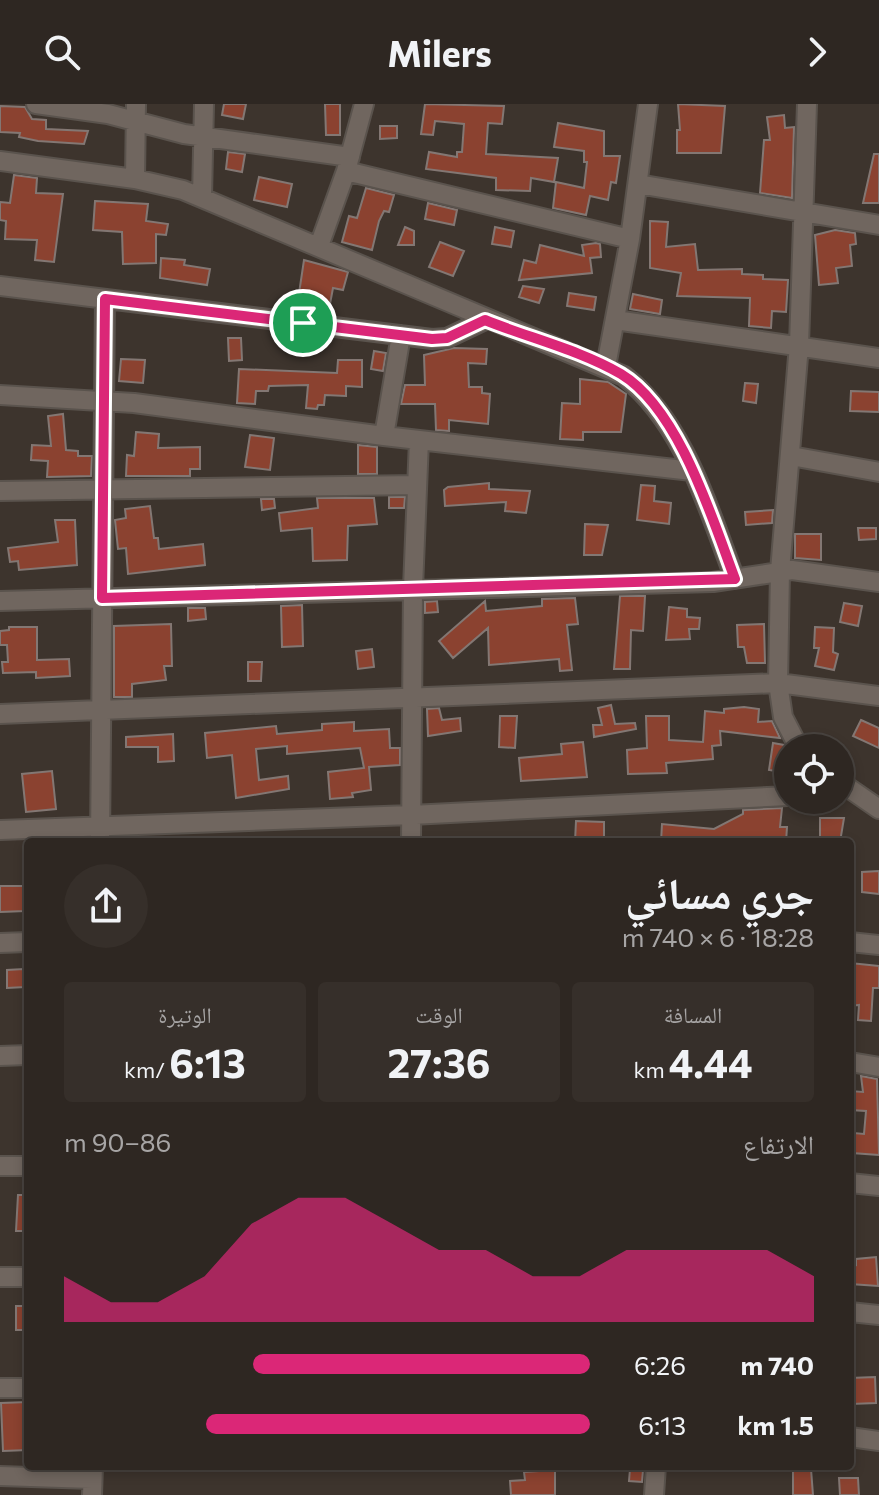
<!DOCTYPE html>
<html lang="ar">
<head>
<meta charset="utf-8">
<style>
	body { margin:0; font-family:Commissioner,"Noto Naskh Arabic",sans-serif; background:#362f2a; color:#f1f3f6; direction:rtl; height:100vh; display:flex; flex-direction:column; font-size:30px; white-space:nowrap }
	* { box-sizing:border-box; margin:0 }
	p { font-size:26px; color:#a7a5a5 }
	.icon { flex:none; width:44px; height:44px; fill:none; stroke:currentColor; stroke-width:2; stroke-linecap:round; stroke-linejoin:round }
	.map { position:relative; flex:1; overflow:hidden; direction:ltr }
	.details { position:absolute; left:24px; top:734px; width:830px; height:632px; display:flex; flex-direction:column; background:#2e2722; border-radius:8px; box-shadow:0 4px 12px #0003,0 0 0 2px #494440; direction:rtl }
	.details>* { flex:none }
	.controls { position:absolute; left:774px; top:630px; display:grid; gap:16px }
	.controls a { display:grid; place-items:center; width:80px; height:80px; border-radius:50%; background:#2e2722; box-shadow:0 4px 12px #0003,0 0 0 2px #494440; font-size:40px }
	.pin { position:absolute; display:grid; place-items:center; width:68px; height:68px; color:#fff; margin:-34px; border:4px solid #fff; border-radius:50%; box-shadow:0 2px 8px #0007 }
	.round { display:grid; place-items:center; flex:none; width:84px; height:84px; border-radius:42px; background:#362f2a }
	.headline { display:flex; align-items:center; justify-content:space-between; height:136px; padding:0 40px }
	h1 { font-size:44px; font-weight:700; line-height:60px }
	.metrics { display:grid; grid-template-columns:repeat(3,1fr); gap:12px; height:136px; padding:8px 40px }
	.metrics div { display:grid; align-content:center; border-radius:8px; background:#362f2a; text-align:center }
	.metrics b { font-size:40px; font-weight:700 }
	.metrics small { font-size:22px; font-weight:400 }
	.metrics p { font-size:22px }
	.chart { height:224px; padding:16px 40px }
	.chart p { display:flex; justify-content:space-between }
	.chart svg { width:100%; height:144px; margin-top:8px; fill:#db2777; opacity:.7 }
	ul { padding:0 40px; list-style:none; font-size:26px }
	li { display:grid; grid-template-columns:128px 96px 1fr; align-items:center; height:60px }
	li i { height:20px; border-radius:10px; background:#db2777 }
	header { display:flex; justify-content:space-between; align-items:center; height:104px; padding:0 40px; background:#2e2722; font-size:36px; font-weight:700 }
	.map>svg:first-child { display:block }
	.building { fill:#8b4230; stroke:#837773; stroke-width:2 }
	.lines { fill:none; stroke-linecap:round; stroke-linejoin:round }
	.minor-casing { stroke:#5a534d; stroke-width:22 }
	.minor { stroke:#70665f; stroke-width:18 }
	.route-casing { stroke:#fff; stroke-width:16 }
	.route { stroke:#db2777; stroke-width:10 }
</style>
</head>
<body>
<header><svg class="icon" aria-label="forward" viewBox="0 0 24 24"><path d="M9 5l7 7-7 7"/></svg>Milers<svg class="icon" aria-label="search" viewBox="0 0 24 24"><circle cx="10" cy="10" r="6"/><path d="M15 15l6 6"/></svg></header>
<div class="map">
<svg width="879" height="1391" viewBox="0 0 879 1391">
	<rect width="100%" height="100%" fill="#3d342d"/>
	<path class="building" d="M224 0H246L243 15 222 11Z
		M325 0H340V31H326Z
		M425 0 504 2 502 20 488 19 486 50 558 54 554 78 531 74 530 87 496 86V74L426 65 429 48 457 53V48H462L464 20 435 17 433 31 421 30Z
		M678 0 725 2 721 49H677V26H680Z
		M0 2 25 3 32 15 46 16V25L88 27 84 40 38 37 19 33 20 29 0 28Z
		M784 11 785 24 794 23 792 94 760 89 764 36H770L767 13Z
		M558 19 604 27V52H620L616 79 611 78 608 96 590 92 586 111 553 104 556 78 584 84 587 58H584V47L554 43Z
		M380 22H397V34L380 35Z
		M228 48 245 50 242 68 226 65Z
		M874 50H879V99H863Z
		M14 71 37 74 36 89 63 90 54 158 35 156 37 136 5 135 6 117 0 116V98L10 99Z
		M259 73 292 80 287 103 254 96Z
		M366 84 394 91 389 108 384 107 379 117 372 146 342 138 349 112 357 114Z
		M95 97 148 100 146 117 168 120 166 131 156 130V159L123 160 122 128 93 126Z
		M428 99 457 106 454 121 425 115Z
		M650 117 668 118 666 143 695 140 698 166 742 165V170L763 171V175L788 176 786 208 772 207 771 224 749 222 750 194 677 192 681 169 650 164Z
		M405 123 414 127V141H398Z
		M495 123 514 127 511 143 492 140Z
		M835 126 855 129 856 140 850 141 852 162 836 164 838 179 819 181 815 131Z
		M440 138 464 147 453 172 429 163Z
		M596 139 600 140 601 153 590 154 592 169 519 176 524 156 536 159 540 141 584 152 582 141Z
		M161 154 185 156 184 161 210 165 207 181 160 174Z
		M304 156 348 168 343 186 333 184 330 200 298 196Z
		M523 182 544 185 539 199 519 193Z
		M569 189 596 193 594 206 567 202Z
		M633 190 662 196 660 210 630 205Z
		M228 234H241L242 256 229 257Z
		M454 244 487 245 486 260 468 259 469 283H482V289L490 290 488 320 449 316V327L436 326 435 300H401L405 281H425L424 251Z
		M374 247 386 249 383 267 371 265Z
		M121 255 145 256 143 279 119 277Z
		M338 256H362V283L346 282V292L325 291 324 301H318L317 305 306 304 308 281 269 282 268 287H256L255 300 237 299 239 265 337 269Z
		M580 275 608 278 626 290 621 328H583V336L560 335 562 299 580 300Z
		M745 279 758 280 756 299 743 297Z
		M851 287 879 288V308L850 307Z
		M63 310 66 346 78 347V352H92L91 372 47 373 48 357 31 356 32 341 51 342 48 312Z
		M136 328 159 330 158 344 200 343V365H190V372H126L127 351 134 352Z
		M250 331 274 334 270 366 245 363Z
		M358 341 377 343V370H358Z
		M489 379V385L530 387 526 409 505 407 506 398 445 402 444 386 448 383Z
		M641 381 655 382 654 397 671 399 669 420 637 416Z
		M389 393H405L404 404H389Z
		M317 394H374L377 420 348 422 347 456 313 457 312 424 281 427 279 409 318 404Z
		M261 395H274L275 404 262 406Z
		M150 402 154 434H158L159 445 203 440 205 461 128 470 126 444 118 445 115 416 126 414 125 405Z
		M773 406 772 419 746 421 745 408Z
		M55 416H75L77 461 19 466 18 457 10 458 8 444 58 438Z
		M585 420 608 421 602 451H584Z
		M858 424H876V435L859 436Z
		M795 430H821V456L795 454Z
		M620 492H645L643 527 631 526 630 565H614Z
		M575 494 578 520 567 521 572 566 560 567 559 555 489 561 488 524 453 554 439 537 485 497 486 507 542 502V495Z
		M437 497 438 508 425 509V498Z
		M844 499 862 502 858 522 840 518Z
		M302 501 303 542 282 543 281 502Z
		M669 503 687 505V513L700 514 699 525H689L690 535 666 536Z
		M188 504H205L206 515 188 517Z
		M171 520 172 562H164L166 576 132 580V593H114V522Z
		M764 520 765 559H747L744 543H738L737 521Z
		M9 523H37V556L69 555 70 572 36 574V568L3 569 2 558H8L7 541H0V527L9 526Z
		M815 523 834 524 833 548 838 550 834 566 815 562 819 544H814Z
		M372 545 374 563 358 565 356 547Z
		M248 558H262L261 577H248Z
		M611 601 615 620 635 619 636 625 594 633 593 621H602L598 604Z
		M744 603 759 605 758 618 772 617 780 634 720 627 721 641 712 642 713 655 666 659 667 669 628 670 627 646 647 644 646 612H669V636L703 638 705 607 724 609V605Z
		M439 604 442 616 460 614 461 627 428 632 427 605Z
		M500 612H517L515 644 499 643Z
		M861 616 879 624V644L853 632Z
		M354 618V627L389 625 390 644H400V661L369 663 371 686 352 689 353 693 330 695 328 668 364 664 360 644 287 650V642L256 645 259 676 288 672 289 685 236 694 232 651 207 654 205 629 276 622 277 630 322 626V620Z
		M173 630 174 657 158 658V643H126V633Z
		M583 638 587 673 521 677 519 654 562 650 561 640Z
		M773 639 784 641 788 649V669L769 666Z
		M52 667 56 705 26 708 22 670Z
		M782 704 780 723H787L786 738H661L662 720 714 725 743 710V706Z
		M820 714H844L840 738H820Z
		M576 717 604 718V738H575Z
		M879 767V790L862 788V768Z
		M0 782H25V807L0 808Z
		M850 859 879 862V884H873L871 917 858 916 859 901 850 902Z
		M24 865 25 883 7 884V866Z
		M861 972 877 975 879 1051 852 1049 854 1029 864 1030 866 1007 850 1006V987L863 988Z
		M18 1091H28V1127H16Z
		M876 1153 878 1182 850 1180V1160L856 1161V1155Z
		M16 1202H28V1226H16Z
		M875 1273 876 1299 851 1300 850 1274Z
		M28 1298V1346L3 1347 1 1299Z
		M630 1365 643 1366 642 1378 629 1377Z
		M811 1365 813 1391H793V1366Z
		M555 1366V1391H511L510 1377 525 1376 524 1368Z
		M839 1374H858L859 1391H840Z"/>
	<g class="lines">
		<g class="minor-casing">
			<path id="minor" d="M36 0 108 10 184 30 350 53
				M0 57 135 75 183 86 624 272C685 320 708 405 735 475
				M346 67 630 135
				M135 75 136 0
				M638 80 879 121
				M202 94 204 0
				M319 142 346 67 364 0
				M0 182 432 235 447 234 485 216
				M615 216 879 254
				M606 262 630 135 648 0
				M0 291 134 299 384 332 692 367
				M384 332 401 231
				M791 352 879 368
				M0 387 417 381
				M0 497 713 478 792 466 879 478
				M0 610 778 579 879 592
				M799 644 783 613 778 579 780 467 799 241 807 0
				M840 678 879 705
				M0 726 411 711 788 692
				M100 738 105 195
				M411 738 413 484 419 336
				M850 838 879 841
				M0 839 28 838
				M0 952 28 951
				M850 958 879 963
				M0 1062H28
				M850 1079 879 1082
				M0 1173H28
				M850 1208 879 1211
				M0 1284H28
				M850 1333 879 1337
				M0 1372 92 1375
				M92 1391 93 1362
				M654 1391 656 1362"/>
		</g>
		<use href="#minor" class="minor"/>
	</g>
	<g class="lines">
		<g class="route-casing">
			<path id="route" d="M105 195 432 235 447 234 485 216C529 234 580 246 621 270 679 305 712 414 735 475L102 494Z"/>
		</g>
		<use href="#route" class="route"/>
	</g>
</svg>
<div class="controls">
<a><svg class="icon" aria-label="locate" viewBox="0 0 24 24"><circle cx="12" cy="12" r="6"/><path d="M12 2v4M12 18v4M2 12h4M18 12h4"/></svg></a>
</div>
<div class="pin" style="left:303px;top:219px;background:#1e9e55"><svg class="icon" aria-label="arrive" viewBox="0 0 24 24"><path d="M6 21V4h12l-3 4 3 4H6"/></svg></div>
<section class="details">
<div class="headline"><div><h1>جري مسائي</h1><p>18:28 · 6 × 740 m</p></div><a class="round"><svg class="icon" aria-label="share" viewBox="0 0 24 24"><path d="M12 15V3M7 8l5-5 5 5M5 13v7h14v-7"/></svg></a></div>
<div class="metrics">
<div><p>المسافة</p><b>4.44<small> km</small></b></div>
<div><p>الوقت</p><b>27:36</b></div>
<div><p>الوتيرة</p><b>6:13<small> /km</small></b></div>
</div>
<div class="chart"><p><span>الارتفاع</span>86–90 m</p>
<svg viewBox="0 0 160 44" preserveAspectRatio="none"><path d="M0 44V30L10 38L20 38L30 30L40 14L50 6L60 6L70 14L80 22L90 22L100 30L110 30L120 22L130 22L140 22L150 22L160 30V44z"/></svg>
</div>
<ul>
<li><b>740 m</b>6:26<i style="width:64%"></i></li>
<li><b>1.5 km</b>6:13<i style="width:73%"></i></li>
</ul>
</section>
</div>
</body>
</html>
